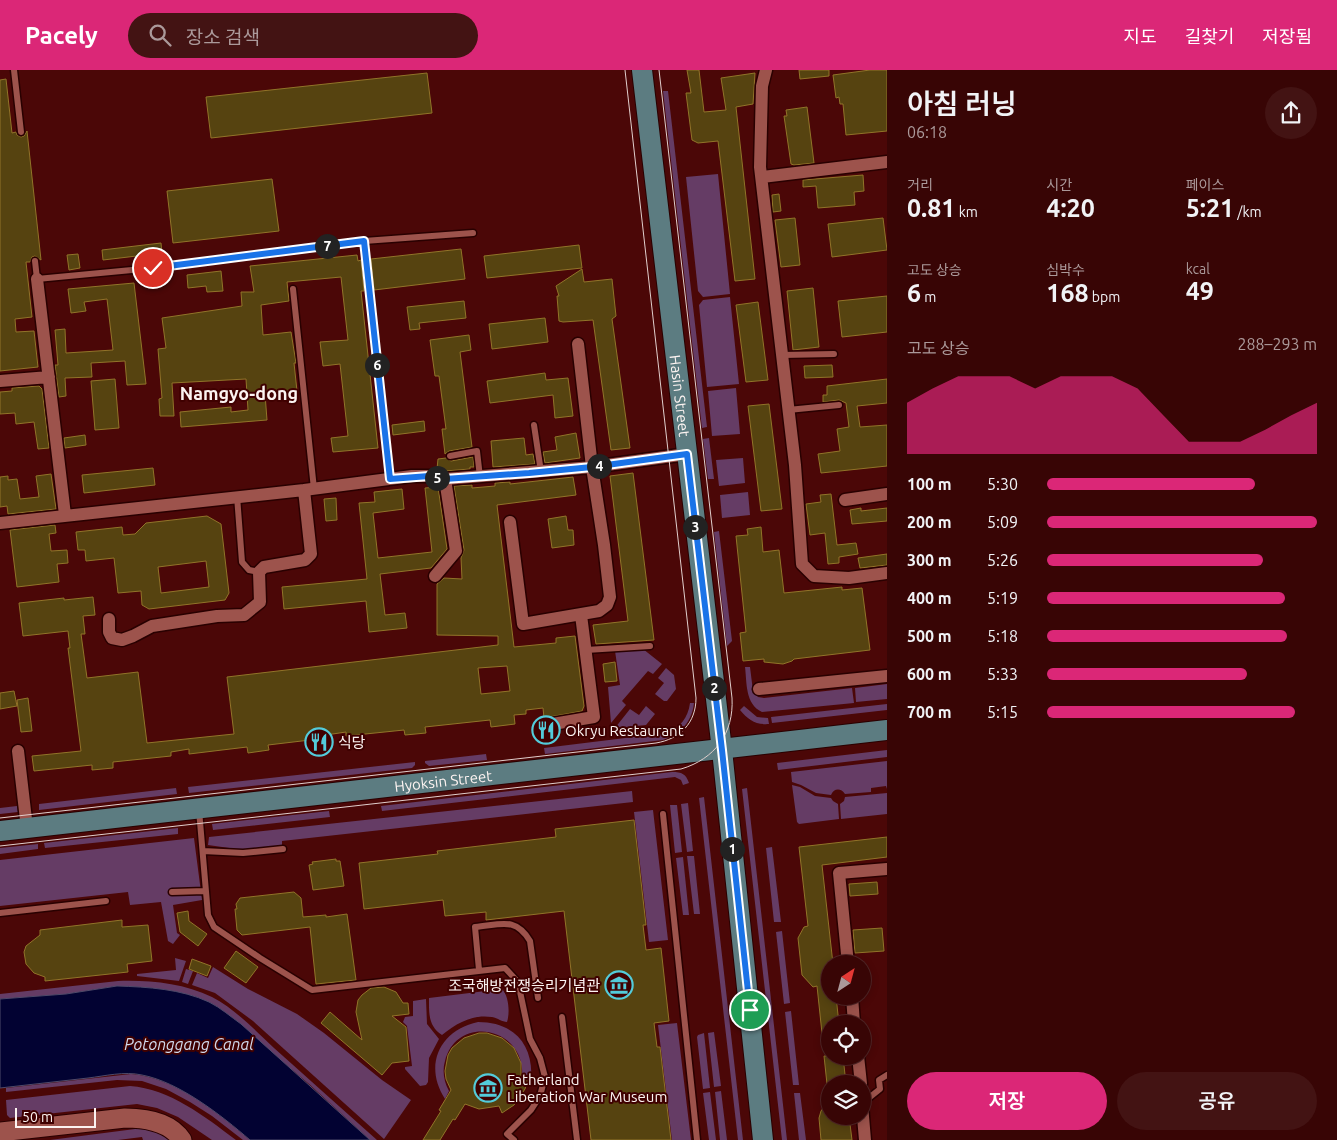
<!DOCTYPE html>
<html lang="ko">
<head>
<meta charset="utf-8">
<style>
	body { margin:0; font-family:Ubuntu,"Noto Sans KR",sans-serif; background:#431313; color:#f1f3f6; height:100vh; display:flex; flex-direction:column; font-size:19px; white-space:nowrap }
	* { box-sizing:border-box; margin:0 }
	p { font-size:16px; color:#ab999a }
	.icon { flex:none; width:28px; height:28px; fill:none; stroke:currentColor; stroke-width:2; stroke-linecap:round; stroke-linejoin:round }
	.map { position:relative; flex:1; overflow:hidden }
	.side { display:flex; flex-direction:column; background:#380505; width:450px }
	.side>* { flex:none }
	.needle { width:32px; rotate:36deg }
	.fabs { position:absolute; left:821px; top:885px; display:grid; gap:10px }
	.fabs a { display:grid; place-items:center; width:50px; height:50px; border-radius:50%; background:#380505; box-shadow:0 2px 8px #0003,0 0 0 1px #522627; font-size:25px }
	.scale { position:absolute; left:15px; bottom:12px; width:81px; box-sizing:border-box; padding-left:5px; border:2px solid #fcf3f1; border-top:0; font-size:14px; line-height:18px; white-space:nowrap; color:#fcf3f1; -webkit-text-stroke:4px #3f0000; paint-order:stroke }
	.pin { position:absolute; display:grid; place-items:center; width:42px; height:42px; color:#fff; margin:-21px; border:2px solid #fff; border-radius:50%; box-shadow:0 1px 5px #0007 }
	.km { position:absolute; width:25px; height:25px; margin:-12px; border-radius:50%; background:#222; color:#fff; font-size:14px; line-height:25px; text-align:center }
	.round { display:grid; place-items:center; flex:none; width:52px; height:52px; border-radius:26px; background:#431313 }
	.head { display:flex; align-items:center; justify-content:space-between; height:85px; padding:0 20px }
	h1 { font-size:28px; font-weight:600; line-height:38px }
	.metrics { display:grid; grid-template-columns:repeat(3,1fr); gap:8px; height:85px; padding:5px 20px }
	.metrics div { display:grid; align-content:center }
	.metrics b { font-size:25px; font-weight:600 }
	.metrics small { font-size:14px; font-weight:400 }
	.metrics p { font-size:14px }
	.chart { height:140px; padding:10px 20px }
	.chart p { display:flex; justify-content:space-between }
	.chart svg { width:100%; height:90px; margin-top:5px; fill:#db2777; opacity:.7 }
	.primary-button { display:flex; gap:10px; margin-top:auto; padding:10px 20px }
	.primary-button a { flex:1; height:58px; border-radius:30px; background:#db2777; color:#fff; font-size:20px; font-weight:600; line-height:58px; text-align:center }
	.primary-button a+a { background:#431313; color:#f1f3f6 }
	ul { padding:0 20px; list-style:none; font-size:16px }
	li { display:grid; grid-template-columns:80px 60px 1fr; align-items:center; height:38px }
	li i { height:12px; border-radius:6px; background:#db2777 }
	header { display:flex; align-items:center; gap:30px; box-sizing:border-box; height:70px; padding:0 25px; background:#db2777; color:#fff }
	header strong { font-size:24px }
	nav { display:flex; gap:28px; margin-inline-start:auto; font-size:18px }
	.search { width:350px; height:45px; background:#431313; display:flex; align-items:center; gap:12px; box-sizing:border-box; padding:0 18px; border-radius:28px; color:#ab999a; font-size:19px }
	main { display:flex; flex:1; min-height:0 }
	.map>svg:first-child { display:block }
	.green { fill:#653c65 }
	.water { fill:#020232; stroke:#4d4a6b }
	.building { fill:#564310; stroke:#917429; fill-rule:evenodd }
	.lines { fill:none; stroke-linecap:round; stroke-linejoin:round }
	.lane-casing { stroke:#290000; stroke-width:9 }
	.street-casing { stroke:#290000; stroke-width:15 }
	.secondary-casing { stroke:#290000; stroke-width:21 }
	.primary-casing { stroke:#290000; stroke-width:22 }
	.lane { stroke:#9d534c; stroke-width:6 }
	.street { stroke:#9d534c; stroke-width:12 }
	.secondary { stroke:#9d534c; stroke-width:19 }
	.primary { stroke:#5c7c81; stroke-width:20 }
	.tram { stroke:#e1cfcd; stroke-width:1 }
	.route-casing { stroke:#fff; stroke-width:10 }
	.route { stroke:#1a73e8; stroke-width:6 }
	.labels { text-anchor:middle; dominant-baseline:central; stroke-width:4; stroke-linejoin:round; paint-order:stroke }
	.street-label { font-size:15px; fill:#fcf3f1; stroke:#3f0000 }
	.poi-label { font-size:15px; fill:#fcf3f1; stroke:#3f0000; text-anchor:start }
	.water-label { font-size:16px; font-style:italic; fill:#d1daee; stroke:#3f0000 }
	.quarter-label { font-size:18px; font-weight:bold; fill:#fcf3f1; stroke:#3f0000 }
</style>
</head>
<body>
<header>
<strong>Pacely</strong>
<div class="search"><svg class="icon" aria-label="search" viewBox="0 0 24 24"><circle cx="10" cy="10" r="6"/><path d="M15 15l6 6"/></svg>장소 검색</div>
<nav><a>지도</a><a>길찾기</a><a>저장됨</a></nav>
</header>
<main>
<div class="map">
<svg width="887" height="1070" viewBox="0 0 887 1070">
	<rect width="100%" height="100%" fill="#4b0707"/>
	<path class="green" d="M663 21H668L707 357 702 358Z
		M718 104 730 224 703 227 698 221 686 107Z
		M730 227 739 314 707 317 699 235 703 230Z
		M736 318 740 364 712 366 708 321Z
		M709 368 714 409H708L703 369Z
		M743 388 745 413 719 416 716 390Z
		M748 422 750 445 722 448 720 425Z
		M719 461 732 571 727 576 714 462Z
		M643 579 662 594 653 604 648 601 622 631 626 635 611 653 608 617 620 615 615 581Z
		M745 597H750L753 621 758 627 764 628 852 618 854 633 762 642C745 634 747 613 745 597Z
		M666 598 674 605 676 619 667 631H664L655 624 664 613 658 608Z
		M887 614V629L856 632 855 618Z
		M690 633H694C692 652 681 663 663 670L545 684 544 678 666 663C680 658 688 648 690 633Z
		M887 634V640L772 653 771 647Z
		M646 636 655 644 646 655 615 658 630 639 639 645Z
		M744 636 757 647 768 648 769 654C756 655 748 650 740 640Z
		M887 680V687L778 700 777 693Z
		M486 684 487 690 429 696 425 693V691Z
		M887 691V719L886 716 871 718V722L845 724C841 718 834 718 831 725L816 723 801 715 792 712 791 702Z
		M415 692V695L412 698 189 723 188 717Z
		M672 702C682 702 686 704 689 713L683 715 681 710 675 707 382 741 381 736Z
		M792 715 800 717 815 726 831 728 833 731 838 734 839 749 799 754 797 752Z
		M176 718 177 724 39 740V734Z
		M747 718 787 1070H782L742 719Z
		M632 721 633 732 282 771V776L243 780 208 775 209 767Z
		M887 723V744L841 749 840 734 844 731 845 727Z
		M704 727 743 1070H738L699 728Z
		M688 733 693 781 687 782 681 734Z
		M670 735H677L682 782 675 783Z
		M17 736 18 742 0 744V738Z
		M653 740 668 870 649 872 634 742Z
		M329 741 330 747 213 760 212 754Z
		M178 758V764L45 778 44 773Z
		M194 768 202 830 173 835 177 863 180 865 173 874 168 871 161 832 130 835 128 822 0 836V790Z
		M38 774V779L0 784V778Z
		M772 777 781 852H774L766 778Z
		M687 786H694L700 844H694Z
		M683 787 689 845H683L676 788Z
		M782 861 790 933 784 934 776 862Z
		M175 888 186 891 179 911 137 906V904L176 900Z
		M213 897 248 919 297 944 324 963 382 1010 411 1030 384 1069 253 951 215 923 192 915 197 903 208 908Z
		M186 899 193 901 188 914 182 912Z
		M118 911C149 910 183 913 212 927 234 938 256 961 274 978 308 1008 342 1039 377 1070H370L309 1014 219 938 196 927 168 920 117 916 66 924 0 929V924Z
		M502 919C509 926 510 943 507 952 502 952 498 948 492 947 472 944 457 953 442 965 428 956 429 943 429 928Z
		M426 929 427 954 439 969 429 988 428 1012 426 1015 420 1016 405 999V997L412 996 407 956 403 952 405 947 413 946V931Z
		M791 941 799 1015H793L785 942Z
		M478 952C514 952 534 975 531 1010L522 1008C527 957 457 943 445 991 442 1001 444 1012 449 1021L445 1029C423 995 440 960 478 952Z
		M677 953 691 1070H672L658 955Z
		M714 962 721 1016 714 1017 708 963Z
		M704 963 710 1018 703 1019 697 967 698 965Z
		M131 1004C176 1008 216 1041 250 1070H243L212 1046 190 1032 166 1019 142 1011 117 1010 6 1022V1018Z
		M130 1016C170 1019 204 1046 236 1070H212L178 1047 157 1038 137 1034 10 1048 7 1045 6 1030Z
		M721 1021 727 1070H720L715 1022Z
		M710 1022 716 1070H709L703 1023Z
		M794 1023H800L806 1070H799Z
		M135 1055 154 1059 170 1070H143L142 1067 118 1070H50L135 1059Z"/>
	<path class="water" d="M117 916C148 917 181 919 209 932 221 938 231 947 241 954L370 1070H250C221 1045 179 1012 142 1005 124 1001 105 1006 88 1008 59 1011 29 1015 0 1018V929L66 924Z"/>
	<path class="building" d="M687 0H699L704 42 726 40 721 8 755 3 753 34 736 37 755 209 735 211 718 71 698 73 692 70 686 23H691Z
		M799 0H829V6L800 9Z
		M870 0H887V61L846 65 843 34H840L839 27 836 28 833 5Z
		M427 3 432 43 211 68 206 27Z
		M6 9 12 63 16 62 17 65 21 67 24 66 27 61 41 190 35 186 32 187 30 192H26L32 247 15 249 16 262 34 261 38 297 0 301V10Z
		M807 37 814 93 794 95 791 94 784 46H787L786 40Z
		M863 105 864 121 854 122 855 135 818 138 816 116 803 117V110Z
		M272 109 279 161 173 173 167 121Z
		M779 124 781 141 773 142 772 125Z
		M795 148 800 195 781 197 775 150Z
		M883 148 887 180 832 187 828 154Z
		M161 173 162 183 103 190 102 180Z
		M579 175 582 198 487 208 484 186Z
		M461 179 465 209 374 220 371 189Z
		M78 184 80 198 69 200 67 185Z
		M357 185 358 191 361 190 364 221H361L378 378 333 382 331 368 348 366 340 294 323 296 320 272 348 270 341 207 287 212 289 231 261 235 263 265 291 262 296 293H294L297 321 265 324 267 350 181 357 180 342 231 337V342L248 340 246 309 172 313 174 346H160L159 329 162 328 158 279 166 278 162 248 242 236 241 222H254L250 196Z
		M582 199 584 212 612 209 616 246 612 249 630 378 611 380 593 250 563 252 559 251 557 226H559L556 216Z
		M221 201 223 221 207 222 206 216 188 218 187 205Z
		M134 213 146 314 127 315 125 291 91 293 92 307 65 308 66 326 59 327 55 295H58L55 260 65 259 66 283 113 280 107 229 84 232 86 241 71 243 68 219Z
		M813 218 819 277 793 280 787 221Z
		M887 226V262L842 267 838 231Z
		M464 231 466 248 419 253 420 259 410 260 407 237Z
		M758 232 768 310 746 312 736 235Z
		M545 248 548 272 492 279 489 254Z
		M469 265 471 280 460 282 472 377 449 381 445 384 442 359H446L439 306H435L430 270Z
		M832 295 833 307 805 308 804 296Z
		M545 303 546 310 568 308 573 346 555 348 553 325 490 333 487 311Z
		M115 309 119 358 95 360 91 311Z
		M887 309V333L857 336 860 357 887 355V396L821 403 818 384 840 381 837 359 849 357 846 333 839 330 823 332V325H827V316Z
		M39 316 42 319 49 378 38 379 34 352 16 354 15 343 0 344V322L12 321V318Z
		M769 334 782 439 761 441 748 336Z
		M424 351 425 361 393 365 392 355Z
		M576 363 580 388 545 393 543 382 557 380 555 367Z
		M85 365 86 375 65 378 64 368Z
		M524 368 526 385 533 384 535 394 493 397 491 371Z
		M473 387 474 397H470V399L445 401 437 399 438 389 446 388 451 391Z
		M153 398 155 415 84 423 82 405Z
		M633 403 654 570 596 574 593 555 628 551 610 406Z
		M51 404 56 439 8 444 7 436 0 437V407L8 406V410L17 409 20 429 39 427 36 406Z
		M573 407 576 425 497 435 514 577 556 573V568L575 566 584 636 582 641 544 648 543 638 526 640V644L514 645 515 654 491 657 490 650 425 657 426 663 405 665 404 660 346 666V662L326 665 327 668 268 675 269 680 248 683 247 677 189 684V679L171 682V686L113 692V698L92 700V695L34 701 32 686 81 681 68 578H70L68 561 23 566 19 533 64 528V530L93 527 95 545 83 546 85 564H81L87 608 138 602 147 673 234 664 227 607 498 575V566L437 565V514L444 508 462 509 461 488 464 480 454 416 472 415V418L495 416V413L510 412V414ZM507 596 510 621 481 624 478 598Z
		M438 417 447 479 431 498 380 504 385 545 405 543 407 558 369 562 366 531 284 539 282 517 367 509 359 433 375 432 374 422 402 419 404 439 373 443 378 488 432 482 425 418Z
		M831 424 837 475 856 473 858 484 839 487V493L828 494 825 463 810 465 806 434 821 432 820 425Z
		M336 428 337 450 326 451 324 429Z
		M861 438V441L887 438V451L852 454 850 440Z
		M207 446 221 454 229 523 225 530 149 539 142 535 141 521 118 523 114 488 86 491 85 480H78L76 462 122 457 123 465 135 464 146 453ZM206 491 209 517 161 523 158 497Z
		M566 446 568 460H573L574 475 552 478 548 449Z
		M55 455 56 463 49 464 51 481 67 480 68 493 57 494 59 512 17 517 10 460Z
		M761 457 763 482 779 480 784 523 842 517V520L862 518 870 580 794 589 792 591 783 594 764 592V589L743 591 740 563 746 562 736 466 748 465 747 459Z
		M887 484V495L860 498 858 488Z
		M615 592 617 611 605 612 603 594Z
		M14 621 17 636 0 639V623Z
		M28 628 32 661 21 662 17 630Z
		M634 750 646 855H643L646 880 661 878 669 951 654 953 657 977H660L671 1070H591L564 841 486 850V842L445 846 443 830 364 839 359 793 438 784 437 781 556 767 555 759Z
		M887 767V787L822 795 833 894H830V926H836L839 954H830V981L824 982 817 916 813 917 802 905 798 868 804 857 808 856 799 777Z
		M336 789V791H340L344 816 313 820 309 795 313 794 312 792Z
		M877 812 878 824 850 826 849 814Z
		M294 822 301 828 303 847 326 845V847L347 844 356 910 316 914 310 857 242 865 237 860 235 839H237L236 834 240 828Z
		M188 841 189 851 207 864 198 876 180 862 177 843Z
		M122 850V857L148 855 152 891 127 894 128 902 45 911V907L34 903 26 894 24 882 26 876 40 865V860Z
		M882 858 884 881 855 883 853 860Z
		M236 881 258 897 246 913 224 898Z
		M192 889 211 896 207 906 189 899Z
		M384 917 396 922 403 933H408L409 944 392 946 406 957 409 991 392 993 382 1005 321 953 330 942 362 970 356 942 358 930 362 925 371 918Z
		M479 963H487L502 968 514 978 521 993V1009L528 1010 525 1019 514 1035 502 1043 499 1036 479 1039 465 1034 455 1050 453 1049 440 1070H423L441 1041 439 1040 451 1020 446 1009 445 1001 448 985 452 978 464 968Z
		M824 986H843L846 1014H827Z
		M830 1029V1046H849L852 1070H821L819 1048 821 1041Z"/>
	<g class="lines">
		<g class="lane-casing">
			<path id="lane" d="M14 0 21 62
				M364 171 390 409
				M35 191 37 209 153 198 364 171 473 163
				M293 219 314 419
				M782 285 834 284
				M788 340 839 335
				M534 355 541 402
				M450 386 477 381 480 407
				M237 426 242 492 249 500 259 502
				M586 580 650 576
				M199 740 208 845 214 857 260 888 312 920 505 898 518 912 530 969 540 988 545 1007 540 1026 531 1040 507 1064 514 1070
				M663 744 697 1070
				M203 781 243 783 283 779
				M172 822 205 821
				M0 843 106 831
				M479 900 475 857C500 855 515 846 530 871L538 928
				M562 947 577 1070
				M862 1028 870 1027 880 1019 879 1010 887 1005"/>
		</g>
		<g class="street-casing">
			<path id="street" d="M766 0 762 16 760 97 795 395 802 494 814 506 849 508 887 503
				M762 107 887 92
				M37 209 65 445
				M0 311 49 307
				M445 409 592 397 687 384
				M845 430 887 424
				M510 452 523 554 599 541 607 535 610 527 604 475 592 397 578 274
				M0 453 304 420 412 406H429L445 409 456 481 435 506
				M109 549V562L112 568 122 570 133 566 152 556 217 546 244 545 260 532 259 502 264 497 305 490 311 484 304 420
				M759 619 887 606
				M547 655 594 647 581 545
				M18 681 27 758
				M848 894 839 803 887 799
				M852 926 854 954
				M858 986 861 1014
				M862 1035 865 1070"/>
		</g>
		<g class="secondary-casing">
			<path id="secondary" d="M0 1062 125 1048C145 1048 170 1052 182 1070"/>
		</g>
		<g class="primary-casing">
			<g id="primary">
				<path id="s1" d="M642 0 722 680 763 1070"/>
				<path id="s2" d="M0 761 887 660"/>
			</g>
		</g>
		<use href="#lane" class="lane"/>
		<use href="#street" class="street"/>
		<use href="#secondary" class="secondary"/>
		<use href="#primary" class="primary"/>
		<path class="tram" d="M0 748 656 673C680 669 696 653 696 628L625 0
			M0 776 681 699C715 689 734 663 732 628L659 0"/>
	</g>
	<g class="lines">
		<g class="route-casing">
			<path id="route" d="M153 198 364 171 390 409 429 406 445 409 529 403 592 397 687 384 722 680 750 940"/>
		</g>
		<use href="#route" class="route"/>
	</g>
	<defs>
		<g id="restaurant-ring" transform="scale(1.4375)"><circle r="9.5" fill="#3f0000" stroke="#53cbda" stroke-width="1.5"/><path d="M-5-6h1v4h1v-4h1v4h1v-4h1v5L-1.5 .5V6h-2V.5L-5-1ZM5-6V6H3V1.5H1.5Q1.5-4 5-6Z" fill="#53cbda"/></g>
		<g id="museum-ring" transform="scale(1.4375)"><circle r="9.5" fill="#3f0000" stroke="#53cbda" stroke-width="1.5"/><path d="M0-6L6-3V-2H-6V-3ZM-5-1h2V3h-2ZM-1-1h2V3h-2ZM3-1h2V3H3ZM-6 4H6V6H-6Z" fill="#53cbda"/></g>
	</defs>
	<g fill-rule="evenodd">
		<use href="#restaurant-ring" x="546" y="660"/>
		<use href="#restaurant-ring" x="319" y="672"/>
		<use href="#museum-ring" x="619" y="915"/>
		<use href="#museum-ring" x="488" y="1018"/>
	</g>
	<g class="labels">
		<g class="street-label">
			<text stroke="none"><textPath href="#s1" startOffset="328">Hasin Street</textPath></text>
			<text stroke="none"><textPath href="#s2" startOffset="446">Hyoksin Street</textPath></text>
		</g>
		<g class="poi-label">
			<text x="565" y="660">Okryu Restaurant</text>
			<text x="338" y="672">식당</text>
			<text x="600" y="915" text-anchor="end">조국해방전쟁승리기념관</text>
			<text x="507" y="1009">Fatherland<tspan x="507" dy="17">Liberation War Museum</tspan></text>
		</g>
		<g class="water-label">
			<text x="189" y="974">Potonggang Canal</text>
		</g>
		<g class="quarter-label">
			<text x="239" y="323">Namgyo-dong</text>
		</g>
	</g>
</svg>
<div class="fabs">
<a><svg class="needle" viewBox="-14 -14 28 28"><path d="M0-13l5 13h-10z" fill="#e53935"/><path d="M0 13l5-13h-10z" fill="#ab999a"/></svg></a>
<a><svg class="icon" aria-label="locate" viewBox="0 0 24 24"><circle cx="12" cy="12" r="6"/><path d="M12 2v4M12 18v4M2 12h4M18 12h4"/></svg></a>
<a><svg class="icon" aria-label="layers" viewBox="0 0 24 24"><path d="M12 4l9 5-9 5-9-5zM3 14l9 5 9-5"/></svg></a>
</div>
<div class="scale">50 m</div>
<div class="pin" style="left:750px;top:940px;background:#1e9e55"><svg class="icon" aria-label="arrive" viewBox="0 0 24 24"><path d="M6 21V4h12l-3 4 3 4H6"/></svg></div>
<div class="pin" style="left:153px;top:198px;background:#d93025"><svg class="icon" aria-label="check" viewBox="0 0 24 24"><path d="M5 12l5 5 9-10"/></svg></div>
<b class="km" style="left:732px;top:779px">1</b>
<b class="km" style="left:714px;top:618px">2</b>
<b class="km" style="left:695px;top:457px">3</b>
<b class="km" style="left:599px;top:396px">4</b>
<b class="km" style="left:437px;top:408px">5</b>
<b class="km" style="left:377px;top:295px">6</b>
<b class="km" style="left:327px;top:176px">7</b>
</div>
<section class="side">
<div class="head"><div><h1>아침 러닝</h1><p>06:18</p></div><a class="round"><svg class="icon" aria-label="share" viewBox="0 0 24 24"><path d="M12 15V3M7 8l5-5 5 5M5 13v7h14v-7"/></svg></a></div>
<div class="metrics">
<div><p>거리</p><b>0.81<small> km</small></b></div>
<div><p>시간</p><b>4:20</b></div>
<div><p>페이스</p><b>5:21<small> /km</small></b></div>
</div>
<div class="metrics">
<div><p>고도 상승</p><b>6<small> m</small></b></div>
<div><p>심박수</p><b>168<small> bpm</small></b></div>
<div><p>kcal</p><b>49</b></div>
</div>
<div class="chart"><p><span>고도 상승</span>288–293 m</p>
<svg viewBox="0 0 160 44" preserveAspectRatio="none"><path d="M0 44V19L10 12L20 6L30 6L40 6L50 12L60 6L70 6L80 6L90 12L100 25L110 38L120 38L130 38L140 32L150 25L160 19V44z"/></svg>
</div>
<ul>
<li><b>100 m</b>5:30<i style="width:77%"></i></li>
<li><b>200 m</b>5:09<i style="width:100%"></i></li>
<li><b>300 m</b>5:26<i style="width:80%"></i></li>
<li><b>400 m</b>5:19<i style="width:88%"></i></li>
<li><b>500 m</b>5:18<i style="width:89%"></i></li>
<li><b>600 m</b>5:33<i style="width:74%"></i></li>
<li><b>700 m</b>5:15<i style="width:92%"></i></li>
</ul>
<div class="primary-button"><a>저장</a><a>공유</a></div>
</section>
</main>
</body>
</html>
